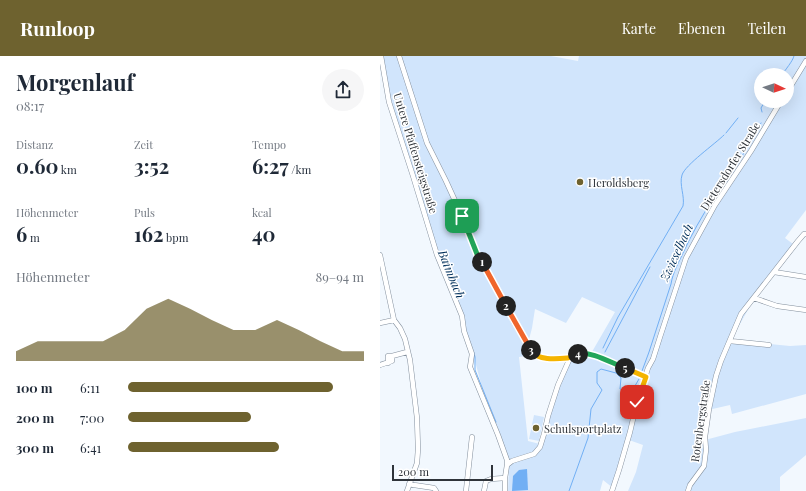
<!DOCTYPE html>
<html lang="de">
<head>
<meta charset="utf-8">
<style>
	body { margin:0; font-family:"Playfair Display",serif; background:#f6f6f7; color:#1f2937; height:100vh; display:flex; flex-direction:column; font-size:15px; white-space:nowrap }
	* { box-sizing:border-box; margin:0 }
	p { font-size:13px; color:#747a83 }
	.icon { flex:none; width:22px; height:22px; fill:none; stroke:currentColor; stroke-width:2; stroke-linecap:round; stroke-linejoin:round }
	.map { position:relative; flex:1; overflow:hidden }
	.side { display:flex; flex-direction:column; background:#fff; width:380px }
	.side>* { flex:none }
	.needle { width:26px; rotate:94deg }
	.fabs { position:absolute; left:374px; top:12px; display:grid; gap:8px }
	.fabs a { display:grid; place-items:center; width:40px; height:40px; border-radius:50%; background:#fff; box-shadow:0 4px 16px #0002; font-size:20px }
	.scale { position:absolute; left:12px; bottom:10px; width:101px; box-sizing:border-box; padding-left:4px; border:2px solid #2f343a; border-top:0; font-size:11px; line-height:14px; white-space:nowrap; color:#2f343a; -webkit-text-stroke:3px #fff; paint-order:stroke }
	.pin { position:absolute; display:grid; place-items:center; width:34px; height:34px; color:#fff; margin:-17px; border-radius:8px; box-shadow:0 2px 6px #0006 }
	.km { position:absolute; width:20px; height:20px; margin:-10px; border-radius:50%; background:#222; color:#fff; font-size:11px; line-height:20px; text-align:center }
	.round { display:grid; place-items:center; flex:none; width:42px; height:42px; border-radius:21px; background:#f6f6f7 }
	.summary { display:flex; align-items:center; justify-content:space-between; height:68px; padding:0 16px }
	h1 { font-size:22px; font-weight:700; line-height:30px }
	.metrics { display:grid; grid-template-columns:repeat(3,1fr); gap:6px; height:68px; padding:4px 16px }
	.metrics div { display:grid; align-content:center }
	.metrics b { font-size:20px; font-weight:700 }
	.metrics small { font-size:11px; font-weight:400 }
	.metrics p { font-size:11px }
	.chart { height:112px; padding:8px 16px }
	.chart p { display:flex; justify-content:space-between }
	.chart svg { width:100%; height:72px; margin-top:4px; fill:#6e622f; opacity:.7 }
	ul { padding:0 16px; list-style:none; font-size:13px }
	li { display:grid; grid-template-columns:64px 48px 1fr; align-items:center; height:30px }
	li i { height:10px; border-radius:5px; background:#6e622f }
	header { display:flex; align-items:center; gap:24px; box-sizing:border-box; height:56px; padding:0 20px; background:#6e622f; color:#fff }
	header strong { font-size:19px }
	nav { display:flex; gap:22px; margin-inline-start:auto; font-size:14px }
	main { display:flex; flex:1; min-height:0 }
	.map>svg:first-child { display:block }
	.green { fill:#d1e5fc; fill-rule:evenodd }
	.water { fill:#71aff4 }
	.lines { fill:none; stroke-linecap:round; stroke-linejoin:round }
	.stream { stroke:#71aff4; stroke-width:1 }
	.minor-casing { stroke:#838f9d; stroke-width:5.5 }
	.minor { stroke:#fff; stroke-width:4.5 }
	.split-1-casing { stroke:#fff; stroke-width:8 }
	.split-2-casing { stroke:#fff; stroke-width:8 }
	.split-3-casing { stroke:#fff; stroke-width:8 }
	.split-4-casing { stroke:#fff; stroke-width:8 }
	.split-5-casing { stroke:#fff; stroke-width:8 }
	.split-6-casing { stroke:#fff; stroke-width:8 }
	.split-1 { stroke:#22a559; stroke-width:5 }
	.split-2 { stroke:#f0652b; stroke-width:5 }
	.split-3 { stroke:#f0652b; stroke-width:5 }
	.split-4 { stroke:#f5b400; stroke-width:5 }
	.split-5 { stroke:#22a559; stroke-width:5 }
	.split-6 { stroke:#f5b400; stroke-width:5 }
	.poi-dot { fill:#6e622f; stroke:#fff; stroke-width:1.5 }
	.labels { text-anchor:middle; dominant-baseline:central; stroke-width:3; stroke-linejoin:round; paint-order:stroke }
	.street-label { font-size:11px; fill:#2f343a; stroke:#fff }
	.poi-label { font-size:11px; fill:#2f343a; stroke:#fff; text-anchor:start }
	.water-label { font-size:12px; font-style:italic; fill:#02305b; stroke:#fff }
</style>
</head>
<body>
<header>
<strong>Runloop</strong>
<nav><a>Karte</a><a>Ebenen</a><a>Teilen</a></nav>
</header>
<main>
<section class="side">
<div class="summary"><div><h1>Morgenlauf</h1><p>08:17</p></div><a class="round"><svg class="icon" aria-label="share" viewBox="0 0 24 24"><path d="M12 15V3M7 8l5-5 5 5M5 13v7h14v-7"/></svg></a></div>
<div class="metrics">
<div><p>Distanz</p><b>0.60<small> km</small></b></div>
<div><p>Zeit</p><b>3:52</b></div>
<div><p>Tempo</p><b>6:27<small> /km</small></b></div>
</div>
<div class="metrics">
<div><p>Höhenmeter</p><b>6<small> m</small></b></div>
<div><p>Puls</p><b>162<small> bpm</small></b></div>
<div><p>kcal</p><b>40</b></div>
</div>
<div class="chart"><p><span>Höhenmeter</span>89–94 m</p>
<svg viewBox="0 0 160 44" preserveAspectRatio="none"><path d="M0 44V38L10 32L20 32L30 32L40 32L50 25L60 12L70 6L80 12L90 19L100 25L110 25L120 19L130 25L140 32L150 38L160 38V44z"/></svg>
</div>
<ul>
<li><b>100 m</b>6:11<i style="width:87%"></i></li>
<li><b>200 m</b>7:00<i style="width:52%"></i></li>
<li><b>300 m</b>6:41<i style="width:64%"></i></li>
</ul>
</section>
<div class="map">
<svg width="426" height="435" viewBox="0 0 426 435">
	<rect width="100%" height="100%" fill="#f2f8fe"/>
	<path class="green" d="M1 0H171L198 5 199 0H426V154L405 182 413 188 374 243 351 284 410 290 426 289V338L352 358 350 349 328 354 325 384 355 376 426 362V399L400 421V435H248L256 416 263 389 249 384 233 432 223 424 220 435H128L129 408 120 378 104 339 91 290 77 245 57 201 10 46ZM381 19H407V45H381ZM202 241 235 256 209 301 187 304 160 388 148 385 139 301 151 299 147 291 152 272 155 253 186 267Z
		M154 359 164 361 159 385 149 383Z"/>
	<path class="water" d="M147 413 148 434 132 435 133 420 139 414Z"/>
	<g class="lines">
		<path class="stream" d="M402 19C405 14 413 5 414 0
			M382 56 381 52 385 45
			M346 77 358 62
			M368 90 381 67
			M223 292 238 261 303 150C305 140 299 129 302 119 305 109 335 88 344 79
			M225 296 270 211
			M94 297 95 301V314L116 366
			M262 315 269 296 291 228C293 216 298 208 303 197 320 160 343 127 366 94
			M189 435 208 382 211 353 222 334 217 327V316L221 313 236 317 241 322 240 333 252 335 259 323"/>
		<g class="minor-casing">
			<path id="minor" d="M1 0 9 46 33 120 57 199 82 260 84 275 92 298 90 311 118 379 127 404V409L125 422V435
				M19 0 47 87 66 125 82 160 97 198 118 234 134 266 153 298 164 302H190L203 297 213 299 266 321
				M407 36 426 5
				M0 199 14 264 20 272 25 283 30 304 37 362 38 393 37 407 27 435
				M394 216 426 221
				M374 242 397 250 426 254
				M0 267 14 264
				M350 285 389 289
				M8 307V300H12L27 296
				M0 309 12 305V300
				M127 409 132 405 154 398 160 391 164 378 168 360 178 329 190 302
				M29 428 34 429 54 432 56 435
				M86 435 92 381
				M104 435 106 425 111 423 125 422
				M232 435 239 414 250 376 257 346 268 312 273 303 280 281 306 202 335 149 371 95 401 45
				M308 435 310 429 324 410 326 394 325 381 329 353 336 320 341 305 361 258 418 185 424 178H426"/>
		</g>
		<use href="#minor" class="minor"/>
	</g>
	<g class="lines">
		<g class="split-1-casing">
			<path id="split-1" d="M82 160 97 198 102 206"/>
		</g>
		<g class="split-2-casing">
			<path id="split-2" d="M102 206 126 250"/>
		</g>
		<g class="split-3-casing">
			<path id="split-3" d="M126 250 151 294"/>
		</g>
		<g class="split-4-casing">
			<path id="split-4" d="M151 294C157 305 177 303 188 302 191 301 194 299 198 298"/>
		</g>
		<g class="split-5-casing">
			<path id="split-5" d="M198 298C212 295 231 307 245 312"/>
		</g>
		<g class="split-6-casing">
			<path id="split-6" d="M245 312 266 321 257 346"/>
		</g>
		<use href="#split-1" class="split-1"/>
		<use href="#split-2" class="split-2"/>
		<use href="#split-3" class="split-3"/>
		<use href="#split-4" class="split-4"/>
		<use href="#split-5" class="split-5"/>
		<use href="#split-6" class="split-6"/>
	</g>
	<g class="poi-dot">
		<circle cx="200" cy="126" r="4"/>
		<circle cx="156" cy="372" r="4"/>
	</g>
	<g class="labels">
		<g class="street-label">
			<text transform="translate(36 97) rotate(73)">Untere Pfaffensteigstraße</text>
			<text transform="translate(350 110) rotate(-58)">Dietersdorfer Straße</text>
			<text transform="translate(320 365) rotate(-82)">Rotenbergstraße</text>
		</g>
		<g class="poi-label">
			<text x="208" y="126">Heroldsberg</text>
			<text x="164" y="372">Schulsportplatz</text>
		</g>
		<g class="water-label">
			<text transform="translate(296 196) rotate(-65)">Zwieselbach</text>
			<text transform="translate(72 218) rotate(68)">Baimbach</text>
		</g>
	</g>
</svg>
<div class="fabs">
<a><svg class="needle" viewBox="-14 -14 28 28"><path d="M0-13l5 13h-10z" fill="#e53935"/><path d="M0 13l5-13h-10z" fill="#747a83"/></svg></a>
</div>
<div class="scale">200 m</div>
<div class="pin" style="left:82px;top:160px;background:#1e9e55"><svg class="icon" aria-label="arrive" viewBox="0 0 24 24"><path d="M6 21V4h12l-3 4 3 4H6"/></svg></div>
<div class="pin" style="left:257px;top:346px;background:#d93025"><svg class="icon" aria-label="check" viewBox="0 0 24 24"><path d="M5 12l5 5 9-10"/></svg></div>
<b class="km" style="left:102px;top:206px">1</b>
<b class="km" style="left:126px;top:250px">2</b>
<b class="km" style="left:151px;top:294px">3</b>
<b class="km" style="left:198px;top:298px">4</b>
<b class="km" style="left:245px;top:312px">5</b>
</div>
</main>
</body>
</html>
